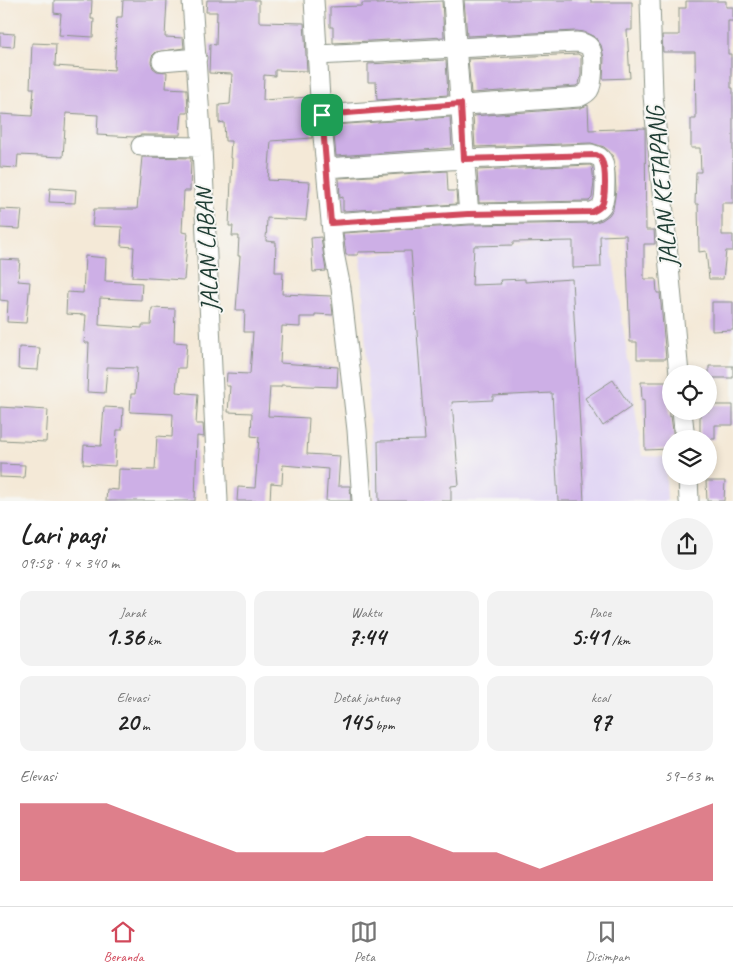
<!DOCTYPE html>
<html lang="id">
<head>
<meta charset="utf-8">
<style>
	body { margin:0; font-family:Caveat,sans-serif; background:#f2f2f2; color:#222; height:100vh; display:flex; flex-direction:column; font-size:19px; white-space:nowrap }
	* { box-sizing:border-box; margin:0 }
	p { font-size:16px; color:#767676 }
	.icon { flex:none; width:28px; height:28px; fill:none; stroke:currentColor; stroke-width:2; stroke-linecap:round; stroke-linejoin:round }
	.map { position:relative; height:501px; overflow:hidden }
	.drawer { display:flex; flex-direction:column; background:#fff; flex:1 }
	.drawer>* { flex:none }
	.fabs { position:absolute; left:662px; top:365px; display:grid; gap:10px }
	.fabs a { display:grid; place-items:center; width:55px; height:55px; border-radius:50%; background:#fff; box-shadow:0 2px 8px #0003; font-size:25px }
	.pin { position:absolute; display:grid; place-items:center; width:42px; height:42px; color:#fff; margin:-21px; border-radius:10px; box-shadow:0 2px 8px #0006 }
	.round { display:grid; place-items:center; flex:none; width:52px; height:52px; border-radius:26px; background:#f2f2f2 }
	.summary { display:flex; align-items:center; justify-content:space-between; height:85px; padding:0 20px }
	h1 { font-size:28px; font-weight:600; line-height:38px }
	.figures { display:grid; grid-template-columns:repeat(3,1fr); gap:8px; height:85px; padding:5px 20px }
	.figures div { display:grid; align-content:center; border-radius:12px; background:#f2f2f2; text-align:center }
	.figures b { font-size:25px; font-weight:600 }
	.figures small { font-size:14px; font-weight:400 }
	.figures p { font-size:14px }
	.chart { height:140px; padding:10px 20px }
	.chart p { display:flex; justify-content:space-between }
	.chart svg { width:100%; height:90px; margin-top:5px; fill:#d1495b; opacity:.7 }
	.tab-bar { display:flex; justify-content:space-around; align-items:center; height:70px; border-top:1px solid #e0e0e0; background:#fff; font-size:14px; color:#767676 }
	.tab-bar a { display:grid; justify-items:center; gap:2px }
	.tab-bar .on { color:#d1495b }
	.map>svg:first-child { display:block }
	.built { fill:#e0d4f4 }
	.building { fill:#cdafe6 }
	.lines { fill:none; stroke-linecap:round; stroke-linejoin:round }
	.minor-casing { stroke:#8a9386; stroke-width:21 }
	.minor { stroke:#fff; stroke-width:19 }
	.route-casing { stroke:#fff; stroke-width:10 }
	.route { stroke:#d1495b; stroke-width:6 }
	.labels { text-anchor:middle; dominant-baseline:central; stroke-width:4; stroke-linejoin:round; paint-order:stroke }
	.street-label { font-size:25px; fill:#1f3d34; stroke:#f6f6f2 }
</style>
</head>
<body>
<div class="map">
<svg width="733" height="501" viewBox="0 0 733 501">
	<rect width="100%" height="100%" fill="#f6f6f2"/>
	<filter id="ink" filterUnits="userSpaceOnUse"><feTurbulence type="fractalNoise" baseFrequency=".02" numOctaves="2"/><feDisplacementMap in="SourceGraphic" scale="10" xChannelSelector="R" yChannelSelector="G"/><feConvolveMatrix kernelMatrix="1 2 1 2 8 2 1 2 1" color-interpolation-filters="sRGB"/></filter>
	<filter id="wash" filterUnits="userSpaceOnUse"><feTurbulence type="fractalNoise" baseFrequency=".0096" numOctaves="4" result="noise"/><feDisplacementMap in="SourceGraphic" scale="20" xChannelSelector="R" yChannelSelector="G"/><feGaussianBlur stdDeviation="1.12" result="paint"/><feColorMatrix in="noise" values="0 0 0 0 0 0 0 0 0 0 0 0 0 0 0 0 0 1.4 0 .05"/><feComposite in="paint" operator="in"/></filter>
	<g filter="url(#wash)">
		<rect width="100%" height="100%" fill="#f4e9d7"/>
		<path class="built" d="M610 237 642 456 665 457 667 501H374L361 255Z"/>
		<g id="blocks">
			<path class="building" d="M54 0H92L91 19H94L93 37 59 35 61 14 54 13Z
				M123 0H167L165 37 183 38 184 48 156 52 152 56 151 62 153 68 157 71 167 72 166 88 187 89 188 113H182L180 135H141L134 137 97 135 98 115 66 113 63 157 18 155 17 168 0 167V114L32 116 34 88H30L32 43 56 44 55 66 114 70 117 17H122Z
				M207 0H259V22L304 23 307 71 275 70V76L264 75 263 100 309 97 312 138 271 141 268 180 310 182 306 220 267 218 266 241 276 242 275 272H283L282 294 331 296 333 315 315 314V317H300V327L282 326 280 363 338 367 337 387 281 385V387H270L268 416 309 418 307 454 340 456 338 486H350L351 501H326L328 469 283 465 282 484 271 483 270 501H237L238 487 255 488 259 437 251 436 252 413 228 412 230 386H226L227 373 250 374 253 332H244L245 310H236L240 256H238L239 236H232L233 226H229L232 158H230L231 141H225L224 122 219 123V105L230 104 232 74 209 73 210 44 216 45 217 12H206Z
				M464 0H591V2H632V30H627L630 78 603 79 604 58 601 45 595 37 584 32 576 31 467 36Z
				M442 1 444 37 333 43V27H330V7L362 6V3H377V4Z
				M686 1H726V7H733V21H728V54H731V88H733V203H722V235H733V251H726L723 279H709L706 251 699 252 698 204H695L696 172H701L700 148H691V119H696L695 52H663L662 35H679V8H686Z
				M0 33 15 34 14 47 0 46Z
				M578 54 581 56V75L579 84 576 86 471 93 468 59Z
				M446 60 448 95 377 100 376 82H368V64Z
				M588 105 589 130 645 128 646 230H654L655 244H644V279H656L657 293H660L666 359H637V342H630L626 235 600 236 601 267 573 268V241L513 242V245L474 246 472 285 501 284 500 280 525 279V282L572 279 584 501H558L552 393 493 396V400L452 402 459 485 451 486V501H379L378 441 425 440 411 251 358 252V255H346L343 233 469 225 592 223 602 220 609 215 613 209 616 190 614 159 611 153 604 147 591 143 475 147 473 116 580 108Z
				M450 117 452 148 336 156 333 125Z
				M142 157 191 158 190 191H184L182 232 188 233 184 280 132 277 134 247 121 246 122 227 92 226 94 209H137Z
				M590 165 592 166 594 182 592 198 589 201 479 203 477 170Z
				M447 171 448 191H456L457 204 343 211V197L340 198 339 178Z
				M50 188 76 190 75 203 49 202Z
				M0 209 22 210 20 229 0 228Z
				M321 237 326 271 313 272 311 238Z
				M85 256 106 258 105 281 142 283 141 300 100 298 99 325 142 328V325H151L152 308 175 309 174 342 187 343 185 368H178L176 392 198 394 196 424H203L204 437 197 436 195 501H106L107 489 118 490 119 469 155 470 157 436 172 437 173 414 130 412 131 394H135L137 368 107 367 105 393 87 392 89 343H84L86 315 66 314 67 292 83 293Z
				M0 259 20 260 18 281 30 282 26 323 7 322 8 301 0 300Z
				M712 302H733V330L712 331Z
				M19 347 40 348 38 370 18 369Z
				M709 366H733V378H709Z
				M613 380 631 407 603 426 585 398Z
				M641 382H668L669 417 671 416 674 439H671V449L645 450 644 399 642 400Z
				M709 405H733V425H715V439H700V411H709Z
				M0 407 48 410 46 442 0 440Z
				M104 407 123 408 122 430H117L115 466 83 464 84 445 101 446Z
				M0 464 25 465 24 478 0 477Z
				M706 481H725L724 501H707Z"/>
		</g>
	</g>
	<g filter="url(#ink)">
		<use href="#blocks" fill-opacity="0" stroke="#8a9386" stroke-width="1"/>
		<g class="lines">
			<g class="minor-casing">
				<path id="minor" d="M192 0 202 147 218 501
					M314 0 321 115 334 253 341 288 357 430 362 501
					M650 0 653 95 679 374
					M317 55 577 42C582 43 589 44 591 50 594 57 593 84 589 90 586 94 583 95 579 97L321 115
					M162 61 197 58
					M141 146 202 147
					M326 168 464 159 591 154C595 155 599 156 602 160 606 166 606 198 602 205 600 209 596 210 592 212L469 214C463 143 458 71 453 0
					M331 223 469 214
					M682 411 685 439
					M688 476 689 501"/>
			</g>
			<use href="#minor" class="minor"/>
		</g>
	</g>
	<g class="lines" filter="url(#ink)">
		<g class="route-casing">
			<path id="route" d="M461 104 464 159 596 155C600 157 601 157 602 161 606 168 606 198 602 205 599 209 596 210 592 212L468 214 331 223 322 115Z"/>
		</g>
		<use href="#route" class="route"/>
	</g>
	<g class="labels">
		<g class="street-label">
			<text transform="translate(662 187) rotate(-95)">JALAN KETAPANG</text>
			<text transform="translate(207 250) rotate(-93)">JALAN LABAN</text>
		</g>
	</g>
</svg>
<div class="fabs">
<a><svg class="icon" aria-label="locate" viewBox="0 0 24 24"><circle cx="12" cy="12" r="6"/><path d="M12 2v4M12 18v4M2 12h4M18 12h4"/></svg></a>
<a><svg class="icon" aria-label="layers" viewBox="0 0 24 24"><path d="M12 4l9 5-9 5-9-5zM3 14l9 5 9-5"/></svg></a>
</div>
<div class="pin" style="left:322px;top:115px;background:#1e9e55"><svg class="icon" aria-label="arrive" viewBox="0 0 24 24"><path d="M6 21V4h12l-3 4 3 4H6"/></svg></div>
</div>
<section class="drawer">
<div class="summary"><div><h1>Lari pagi</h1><p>09:58 · 4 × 340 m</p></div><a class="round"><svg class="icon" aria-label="share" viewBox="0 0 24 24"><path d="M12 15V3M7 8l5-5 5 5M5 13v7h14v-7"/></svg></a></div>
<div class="figures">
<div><p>Jarak</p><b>1.36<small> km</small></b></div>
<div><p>Waktu</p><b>7:44</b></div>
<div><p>Pace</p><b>5:41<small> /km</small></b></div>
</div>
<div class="figures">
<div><p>Elevasi</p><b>20<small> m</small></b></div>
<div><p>Detak jantung</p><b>145<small> bpm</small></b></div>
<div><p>kcal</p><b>97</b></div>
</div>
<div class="chart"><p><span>Elevasi</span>59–63 m</p>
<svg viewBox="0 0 160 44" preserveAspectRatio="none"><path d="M0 44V6L10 6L20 6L30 14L40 22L50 30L60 30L70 30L80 22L90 22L100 30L110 30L120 38L130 30L140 22L150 14L160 6V44z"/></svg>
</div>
</section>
<nav class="tab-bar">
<a class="on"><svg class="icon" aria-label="home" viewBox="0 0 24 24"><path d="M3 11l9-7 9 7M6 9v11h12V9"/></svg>Beranda</a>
<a><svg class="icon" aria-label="map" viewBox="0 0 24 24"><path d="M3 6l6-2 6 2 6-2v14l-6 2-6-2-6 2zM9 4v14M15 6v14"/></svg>Peta</a>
<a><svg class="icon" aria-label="saved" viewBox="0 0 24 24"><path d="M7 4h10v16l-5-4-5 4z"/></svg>Disimpan</a>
</nav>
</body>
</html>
